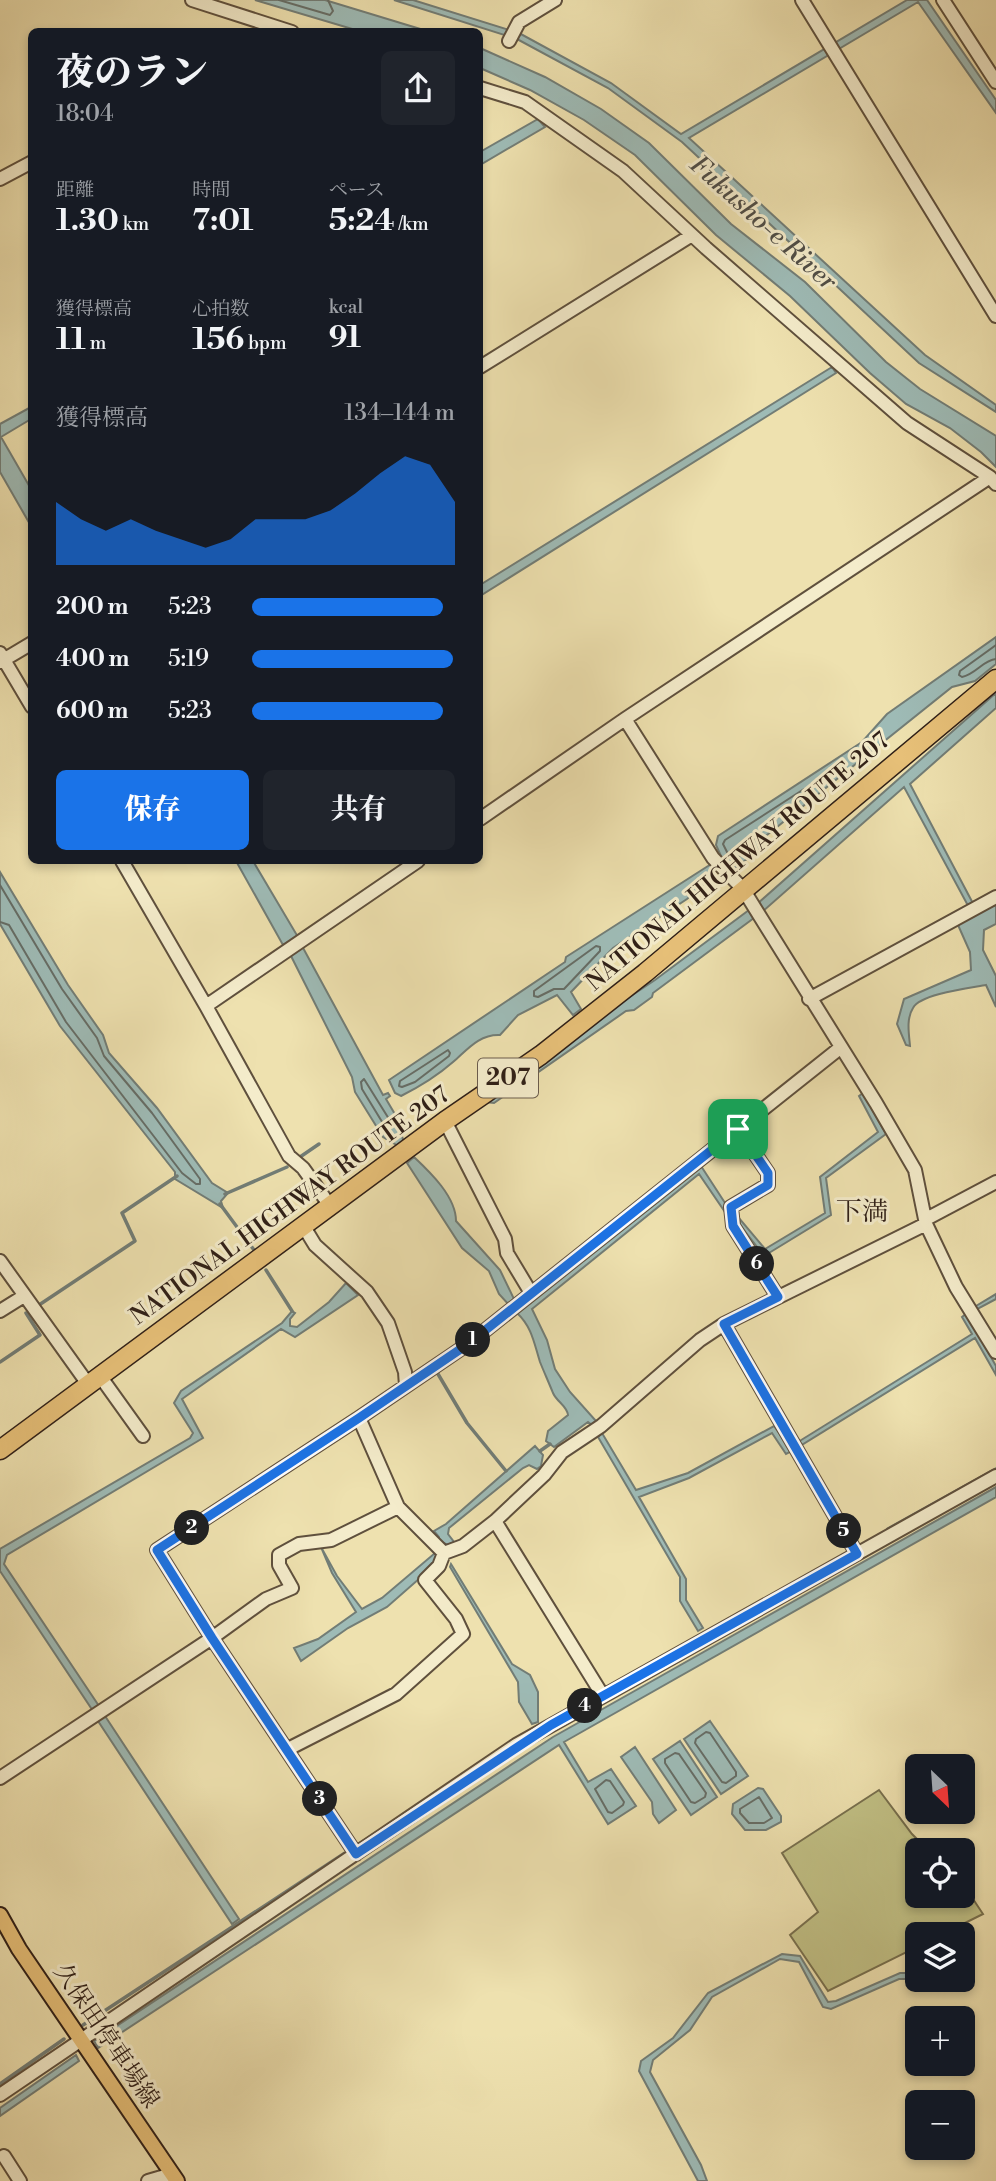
<!DOCTYPE html>
<html lang="ja">
<head>
<meta charset="utf-8">
<style>
	body { margin:0; font-family:"Libre Bodoni","Noto Serif JP",serif; background:#20242c; color:#f1f3f6; height:100vh; display:flex; flex-direction:column; font-size:26px; white-space:nowrap }
	* { box-sizing:border-box; margin:0 }
	p { font-size:23px; color:#9ea1a6 }
	.icon { flex:none; width:38px; height:38px; fill:none; stroke:currentColor; stroke-width:2; stroke-linecap:round; stroke-linejoin:round }
	.map { position:relative; flex:1; overflow:hidden }
	.panel { position:absolute; left:28px; top:28px; width:455px; height:836px; display:flex; flex-direction:column; background:#171b24; border-radius:10px; box-shadow:0 4px 10px #0003 }
	.panel>* { flex:none }
	.needle { width:46px; rotate:155deg }
	.buttons { position:absolute; left:905px; top:1754px; display:grid; gap:14px }
	.buttons a { display:grid; place-items:center; width:70px; height:70px; border-radius:10px; background:#171b24; box-shadow:0 4px 10px #0003; font-size:35px }
	.pin { position:absolute; display:grid; place-items:center; width:60px; height:60px; color:#fff; margin:-30px; border-radius:14px; box-shadow:0 4px 10px #0006 }
	.km { position:absolute; width:35px; height:35px; margin:-18px; border-radius:50%; background:#222; color:#fff; font-size:19px; line-height:35px; text-align:center }
	.round { display:grid; place-items:center; flex:none; width:74px; height:74px; border-radius:10px; background:#20242c }
	.headline { display:flex; align-items:center; justify-content:space-between; height:119px; padding:0 28px }
	h1 { font-size:38px; font-weight:800; line-height:52px }
	.stats { display:grid; grid-template-columns:repeat(3,1fr); gap:10px; height:119px; padding:7px 28px }
	.stats div { display:grid; align-content:center }
	.stats b { font-size:30px; font-weight:800 }
	.stats small { font-size:19px; font-weight:400 }
	.stats p { font-size:19px }
	.chart { height:196px; padding:14px 28px }
	.chart p { display:flex; justify-content:space-between }
	.chart svg { width:100%; height:126px; margin-top:7px; fill:#1a73e8; opacity:.7 }
	.primary-button { display:flex; gap:14px; margin-top:auto; padding:14px 28px }
	.primary-button a { flex:1; height:80px; border-radius:10px; background:#1a73e8; color:#fff; font-size:28px; font-weight:800; line-height:80px; text-align:center }
	.primary-button a+a { background:#20242c; color:#f1f3f6 }
	ul { padding:0 28px; list-style:none; font-size:23px }
	li { display:grid; grid-template-columns:112px 84px 1fr; align-items:center; height:52px }
	li i { height:18px; border-radius:9px; background:#1a73e8 }
	.map>svg:first-child { display:block }
	.green { fill:#c1c085; stroke:#78704e; stroke-width:2 }
	.water { fill:#9ebbb6; stroke:#727d76; stroke-width:2 }
	.lines { fill:none; stroke-linecap:round; stroke-linejoin:round }
	.shore { stroke:#666d66; stroke-width:2 }
	.stream { stroke:#727d76; stroke-width:3.5 }
	.minor-casing { stroke:#5f503d; stroke-width:16 }
	.major-casing { stroke:#2f1f17; stroke-width:18 }
	.highway-casing { stroke:#2f1f17; stroke-width:21 }
	.minor { stroke:#f4eccb; stroke-width:12 }
	.major { stroke:#e7c078; stroke-width:14 }
	.highway { stroke:#e7c078; stroke-width:18 }
	.route-casing { stroke:#fff; stroke-width:14 }
	.route { stroke:#1a73e8; stroke-width:9 }
	.labels { text-anchor:middle; dominant-baseline:central; stroke-width:6; stroke-linejoin:round; paint-order:stroke }
	.shield { fill:#f4eccb; stroke:#6a5c4d; stroke-width:2 }
	.shield-label { font-size:23px; font-weight:bold; fill:#2f1f17 }
	.street-label { font-size:24px; fill:#2f1f17; stroke:#f4eccb }
	.water-label { font-size:26px; font-style:italic; fill:#504e47; stroke:#f4eccb }
	.neighbourhood-label { font-size:26px; fill:#2f1f17; stroke:#f4eccb }
</style>
</head>
<body>
<div class="map">
<svg width="996" height="2181" viewBox="0 0 996 2181">
	<rect width="100%" height="100%" fill="#eee1af"/>
	<filter id="stains"><feTurbulence type="fractalNoise" baseFrequency=".00286" numOctaves="4"/><feColorMatrix values="0 0 0 0 .2 0 0 0 0 .09 0 0 0 0 .02 0 0 0 .5 -.17"/></filter>
	<radialGradient id="worn" r=".72"><stop offset=".6" stop-color="#630" stop-opacity="0"/><stop offset="1" stop-color="#630" stop-opacity=".3"/></radialGradient>
	<path class="green" d="M879 1790 912 1834 928 1850H917V1895H962L963 1884 983 1914 943 1934H917V1947L828 1991 790 1935 818 1912 782 1853Z"/>
	<path class="water" d="M255 0H325L427 31H359Z
		M394 0H413L519 33 611 83 681 134 907 0H927L996 100V113L918 2 689 138 925 355 996 405V412L919 363 682 142 608 88 517 39Z
		M480 48 545 77 601 109 649 143 731 224 805 282 886 362 920 389 996 436V467L981 452 950 428 906 404 870 373 790 296 716 235 635 155 584 120 530 90 480 68Z
		M538 119 545 127 480 165V152Z
		M832 367 836 373 480 596V585Z
		M31 407V419L1 437 31 489V526L0 472V424Z
		M996 637V664L975 681 952 687 762 839 758 850 736 868 728 862 713 871 714 876 687 899 613 948 571 992 581 1009 573 1015 557 995 518 1015 500 1035C479 1034 467 1050 453 1062 437 1076 419 1087 401 1096L395 1093 389 1080 565 962 566 957 708 866 721 856 716 845 718 836 862 742 887 714Z
		M996 693V708L910 784 977 911 996 905V924L984 930 983 950 996 976V1007L986 985C970 988 920 994 913 1008 906 1019 909 1034 910 1046L906 1045 897 1024 904 999 971 970 970 952 958 925 972 913 904 787 762 912 653 993 652 997 634 1010 626 1011 494 1103 485 1102 598 1018 655 980 757 904Z
		M236 861H253L298 937 283 945Z
		M0 872 68 985 103 1035 109 1053 157 1108 212 1183 228 1193 221 1201 223 1208 175 1179V1172L60 1026 0 924Z
		M302 946 383 1095 388 1093 390 1096 386 1099 396 1116 404 1143 400 1147 383 1137 355 1092 352 1077 290 954Z
		M863 1093 886 1134 826 1178 831 1215 764 1256 740 1225 739 1218 765 1249 825 1213 820 1177 878 1132 859 1096Z
		M414 1157C431 1173 456 1197 456 1221L500 1270 514 1299 509 1305 499 1294 489 1271 462 1248 407 1163Z
		M701 1166 727 1206V1215L699 1174 532 1309 547 1340 555 1369 570 1392 596 1421 592 1425 588 1422 554 1447 546 1441 548 1431 568 1415C567 1406 557 1402 553 1393 549 1383 544 1372 540 1362 534 1343 532 1327 517 1313Z
		M346 1283 358 1295 295 1337 281 1329 182 1399 203 1438 7 1555 4 1564 99 1706 93 1711 0 1571V1549L190 1438 193 1433 174 1403 181 1391 282 1323 292 1311 295 1313 290 1319V1326L297 1327 329 1302Z
		M996 1294V1299L979 1308 969 1318 996 1366V1375L975 1338 800 1446 798 1442 972 1334 962 1317 976 1306Z
		M774 1426 792 1451 786 1454 772 1433 689 1478 639 1497 686 1579V1600L703 1628 698 1631 680 1601V1577L598 1437 602 1433 636 1490 688 1473Z
		M535 1446 543 1455 541 1466 537 1469 529 1465 523 1468 449 1528 448 1534 454 1542 448 1545 439 1541V1537L434 1531 446 1524Z
		M996 1487V1497L564 1742 588 1782 611 1769 636 1806 608 1824 559 1745 98 2048 94 2041 553 1737Z
		M321 1547 337 1576 362 1609 382 1598 435 1553 438 1556 436 1564 387 1607 348 1628 301 1661 294 1648 318 1639 356 1612 332 1573Z
		M451 1564 512 1664 530 1675 538 1692V1722L532 1724 519 1702 518 1682 450 1567Z
		M105 1716 239 1919 232 1924 98 1721Z
		M710 1721 748 1776 721 1794 684 1739Z
		M680 1741 717 1797 691 1815 653 1759Z
		M635 1747 676 1810 659 1823 653 1814 652 1802 621 1757Z
		M758 1788 763 1789 781 1816V1822L766 1830H745L732 1814 733 1804Z
		M782 1954 800 1956 828 2002 836 2001 900 1973H917V1979H899L831 2009 823 2007 799 1962 780 1959 712 1997 690 2030 653 2060 650 2072 701 2165 707 2181H698L639 2071 641 2061 673 2038 708 1993Z
		M76 2055 79 2061 0 2116V2108Z"/>
	<g class="lines">
		<path class="shore" d="M279 0 330 15 333 11 328 0
			M996 645 960 671 959 675 962 677C976 674 983 660 996 659
			M804 789 806 795 758 833 752 846 737 858 728 854 723 844 725 840Z
			M0 885 62 989 97 1038 104 1056 152 1113 200 1179V1184H196L182 1173 66 1022 9 925 0 922
			M596 946 600 947V951L564 989H554L538 997 534 996V991Z
			M448 1050 450 1053 449 1056 415 1082 402 1087 399 1086 400 1081Z
			M364 1079 389 1119V1126L384 1125 362 1089 361 1082Z
			M706 1732 710 1733 736 1772V1776L726 1783 722 1782 695 1743 696 1739Z
			M675 1753 679 1754 706 1793 705 1797 695 1803 691 1802 665 1763V1759Z
			M606 1780 610 1781 624 1802 623 1805 612 1813 608 1812 595 1789Z
			M759 1797 772 1818 764 1823H749L740 1813V1809Z"/>
		<path class="stream" d="M300 1157 319 1144
			M225 1194 287 1167
			M220 1204 254 1250
			M266 1270 292 1311
			M39 1305 135 1241 122 1213 177 1176
			M0 1362 40 1335 26 1313
			M438 1374 467 1423 506 1471
			M540 1451 550 1444
			M888 1529 996 1469
			M359 1844 376 1833
			M83 2025 345 1853
			M0 2084 64 2039"/>
		<g class="minor-casing">
			<path id="minor" d="M192 0 292 32
				M802 0 996 316
				M943 0 996 82
				M509 41 519 22 555 0
				M480 88 525 102 623 171 706 248 907 423 990 477 996 484
				M0 179 32 162
				M480 367 692 235
				M0 653 32 707
				M0 662 32 643
				M625 719 713 858 743 889 876 1103 915 1170 926 1224 956 1287 996 1352
				M480 819 625 719 990 477
				M122 861 206 1006 289 1156 303 1168 331 1207
				M809 999 996 897
				M206 1006 418 861
				M445 1121 505 1239 507 1253 531 1293
				M738 1129 768 1173V1185L731 1207 733 1226 778 1297
				M925 1216 930 1217 996 1182
				M304 1227 315 1245 367 1292 388 1323 405 1372 406 1386
				M0 1261 88 1384
				M0 1311 24 1296
				M724 1324 857 1554
				M100 1376 143 1436
				M359 1418 398 1507 444 1553
				M495 1521 603 1696
				M444 1553 463 1546 495 1521 544 1475 562 1452 601 1426 700 1340 724 1324 926 1224
				M289 1753 292 1747 396 1694 463 1634 456 1619 425 1580 439 1566 444 1553
				M0 1778 212 1638 266 1599 292 1588 279 1565V1555L299 1544 331 1540 398 1507
				M356 1854 212 1638 157 1550 359 1418 468 1344 840 1048
				M0 2095 516 1745 996 1476
				M4 2156 20 2181
				M148 2181 172 2174"/>
		</g>
		<g class="major-casing">
			<path id="major" d="M0 1915 19 1949 177 2181"/>
		</g>
		<g class="highway-casing">
			<path id="highway" d="M0 1450 445 1121 541 1055 645 973 996 679"/>
		</g>
		<use href="#minor" class="minor"/>
		<use href="#major" class="major"/>
		<use href="#highway" class="highway"/>
	</g>
	<g class="lines">
		<g class="route-casing">
			<path id="route" d="M738 1129 768 1173V1185L731 1207 733 1226 778 1297 724 1324 857 1554 551 1725 356 1854 212 1638 157 1550 359 1418 468 1344Z"/>
		</g>
		<use href="#route" class="route"/>
	</g>
	<g class="labels">
		<rect class="shield" x="478" y="1058.5" width="60" height="39" rx="5"/>
		<g class="shield-label">
			<text x="508" y="1078">207</text>
		</g>
		<g class="street-label">
			<text transform="translate(738 862) rotate(-40)">NATIONAL HIGHWAY ROUTE 207</text>
			<text transform="translate(290 1206) rotate(-36)">NATIONAL HIGHWAY ROUTE 207</text>
			<text transform="translate(106 2036) rotate(56)">久保田停車場線</text>
		</g>
		<g class="water-label">
			<text transform="translate(763 223) rotate(42)">Fukusho-e River</text>
		</g>
		<g class="neighbourhood-label">
			<text x="862" y="1212">下満</text>
		</g>
	</g>
	<rect width="100%" height="100%" filter="url(#stains)"/>
	<rect width="100%" height="100%" fill="url(#worn)"/>
</svg>
<div class="buttons">
<a><svg class="needle" viewBox="-14 -14 28 28"><path d="M0-13l5 13h-10z" fill="#e53935"/><path d="M0 13l5-13h-10z" fill="#9ea1a6"/></svg></a>
<a><svg class="icon" aria-label="locate" viewBox="0 0 24 24"><circle cx="12" cy="12" r="6"/><path d="M12 2v4M12 18v4M2 12h4M18 12h4"/></svg></a>
<a><svg class="icon" aria-label="layers" viewBox="0 0 24 24"><path d="M12 4l9 5-9 5-9-5zM3 14l9 5 9-5"/></svg></a>
<a>+</a>
<a>−</a>
</div>
<div class="pin" style="left:738px;top:1129px;background:#1e9e55"><svg class="icon" aria-label="arrive" viewBox="0 0 24 24"><path d="M6 21V4h12l-3 4 3 4H6"/></svg></div>
<b class="km" style="left:473px;top:1340px">1</b>
<b class="km" style="left:192px;top:1528px">2</b>
<b class="km" style="left:320px;top:1799px">3</b>
<b class="km" style="left:585px;top:1706px">4</b>
<b class="km" style="left:844px;top:1531px">5</b>
<b class="km" style="left:757px;top:1264px">6</b>
<section class="panel">
<div class="headline"><div><h1>夜のラン</h1><p>18:04</p></div><a class="round"><svg class="icon" aria-label="share" viewBox="0 0 24 24"><path d="M12 15V3M7 8l5-5 5 5M5 13v7h14v-7"/></svg></a></div>
<div class="stats">
<div><p>距離</p><b>1.30<small> km</small></b></div>
<div><p>時間</p><b>7:01</b></div>
<div><p>ペース</p><b>5:24<small> /km</small></b></div>
</div>
<div class="stats">
<div><p>獲得標高</p><b>11<small> m</small></b></div>
<div><p>心拍数</p><b>156<small> bpm</small></b></div>
<div><p>kcal</p><b>91</b></div>
</div>
<div class="chart"><p><span>獲得標高</span>134–144 m</p>
<svg viewBox="0 0 160 44" preserveAspectRatio="none"><path d="M0 44V22L10 28L20 32L30 28L40 32L50 35L60 38L70 35L80 28L90 28L100 28L110 25L120 19L130 12L140 6L150 9L160 22V44z"/></svg>
</div>
<ul>
<li><b>200 m</b>5:23<i style="width:94%"></i></li>
<li><b>400 m</b>5:19<i style="width:99%"></i></li>
<li><b>600 m</b>5:23<i style="width:94%"></i></li>
</ul>
<div class="primary-button"><a>保存</a><a>共有</a></div>
</section>
</div>
</body>
</html>
